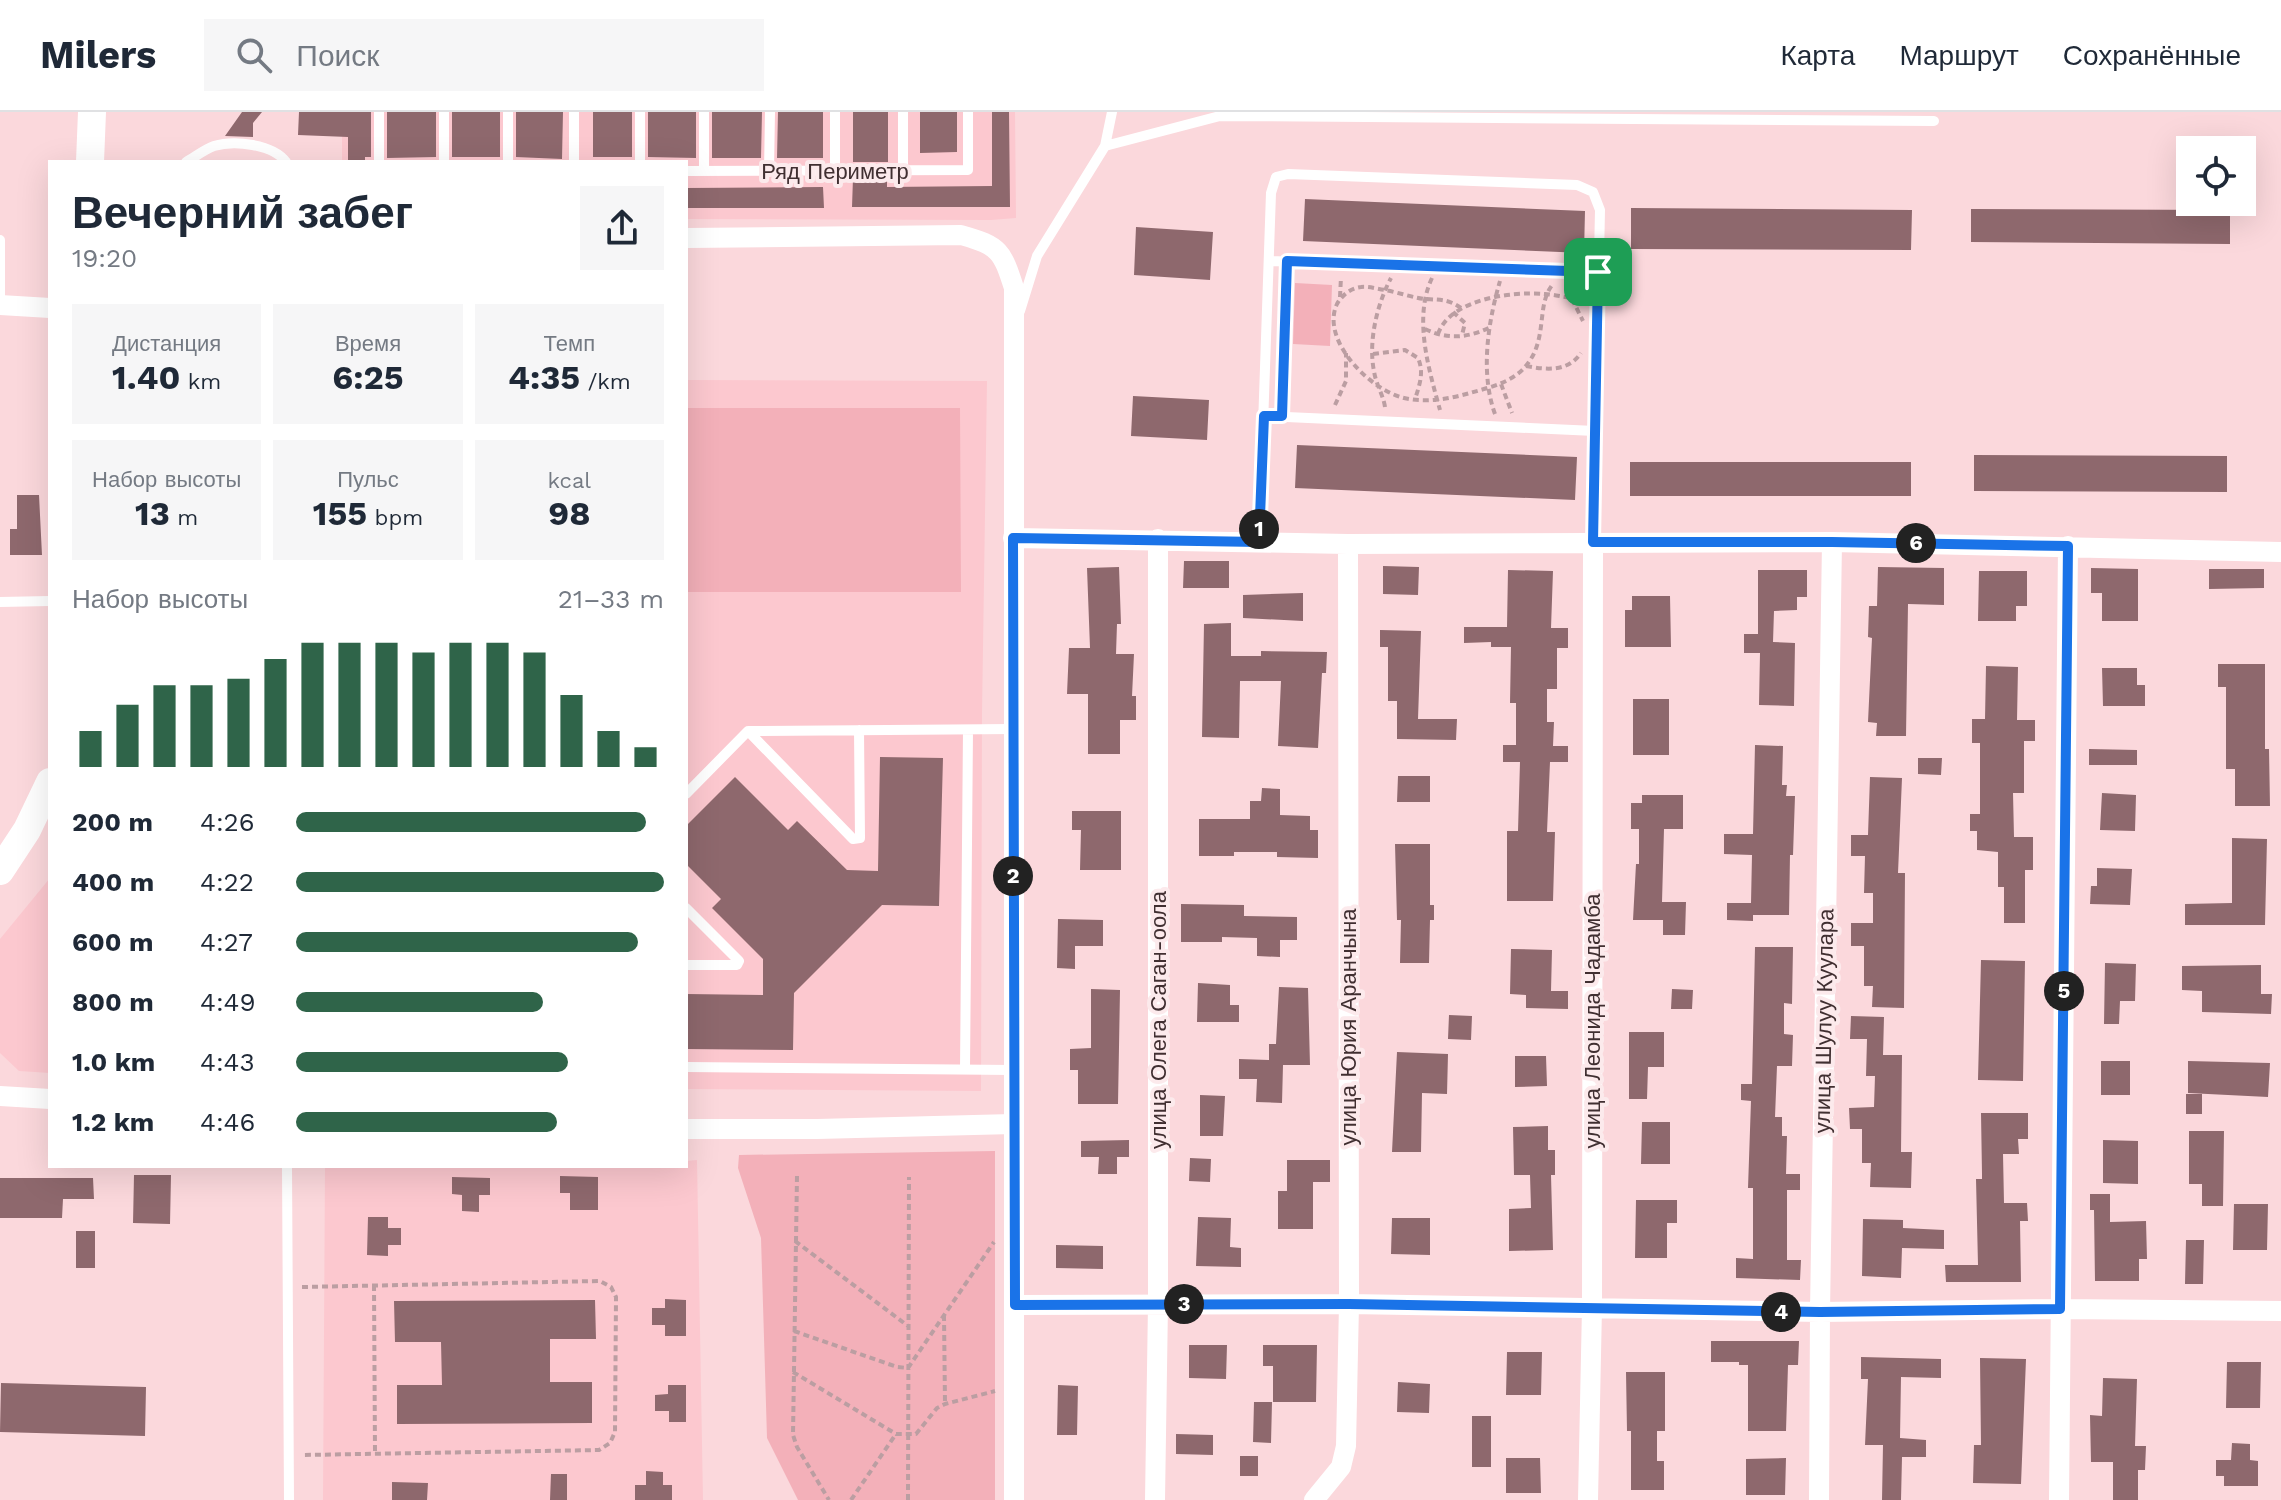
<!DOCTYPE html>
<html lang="ru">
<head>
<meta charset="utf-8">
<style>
	body { margin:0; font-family:"Work Sans",sans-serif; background:#f6f6f7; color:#1f2937; height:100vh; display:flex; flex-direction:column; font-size:30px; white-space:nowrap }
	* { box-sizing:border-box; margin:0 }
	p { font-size:26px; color:#747a83 }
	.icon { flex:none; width:44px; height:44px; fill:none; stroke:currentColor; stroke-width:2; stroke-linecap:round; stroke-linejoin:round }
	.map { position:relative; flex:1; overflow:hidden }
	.sheet { position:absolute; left:48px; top:48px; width:640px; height:1008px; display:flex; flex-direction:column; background:#fff; border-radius:0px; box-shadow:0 8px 32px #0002 }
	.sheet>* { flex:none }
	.buttons { position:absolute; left:2176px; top:24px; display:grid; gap:16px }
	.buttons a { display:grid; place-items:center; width:80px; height:80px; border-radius:0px; background:#fff; box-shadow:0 8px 32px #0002; font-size:40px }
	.pin { position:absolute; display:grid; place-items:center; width:68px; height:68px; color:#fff; margin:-34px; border-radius:16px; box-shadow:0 4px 12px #0006 }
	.km { position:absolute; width:40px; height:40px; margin:-20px; border-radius:50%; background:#222; color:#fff; font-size:22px; line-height:40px; text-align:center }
	.round { display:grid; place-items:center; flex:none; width:84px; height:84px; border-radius:0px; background:#f6f6f7 }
	.head { display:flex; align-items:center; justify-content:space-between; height:136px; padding:0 24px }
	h1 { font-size:44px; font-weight:700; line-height:60px }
	.stats { display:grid; grid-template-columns:repeat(3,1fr); gap:12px; height:136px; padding:8px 24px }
	.stats div { display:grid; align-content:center; border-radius:0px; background:#f6f6f7; text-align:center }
	.stats b { font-size:34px; font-weight:700 }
	.stats small { font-size:22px; font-weight:400 }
	.stats p { font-size:22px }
	.chart { height:224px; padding:16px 24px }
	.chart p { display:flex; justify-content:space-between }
	.chart svg { width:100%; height:144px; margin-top:8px; stroke:#2f6449; stroke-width:6 }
	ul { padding:0 24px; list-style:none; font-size:26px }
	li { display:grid; grid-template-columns:128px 96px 1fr; align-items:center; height:60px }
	li i { height:20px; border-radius:10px; background:#2f6449 }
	header { display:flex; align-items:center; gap:48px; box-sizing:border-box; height:112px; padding:0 40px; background:#fff; border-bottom:2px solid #e0e1e3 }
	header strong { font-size:38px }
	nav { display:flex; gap:44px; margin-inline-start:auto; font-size:28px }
	.search { width:560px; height:72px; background:#f6f6f7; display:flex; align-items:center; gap:20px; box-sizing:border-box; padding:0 28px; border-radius:0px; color:#747a83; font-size:30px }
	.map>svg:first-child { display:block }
	.built { fill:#fcc8cf }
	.green { fill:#f3b0b9 }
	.building { fill:#8e686d }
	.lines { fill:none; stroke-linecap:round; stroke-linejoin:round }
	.path { stroke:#bb9ea2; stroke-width:4; stroke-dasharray:6 4; stroke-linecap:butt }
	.lane { stroke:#fff; stroke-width:10 }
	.street { stroke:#fff; stroke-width:20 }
	.secondary { stroke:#fff; stroke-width:28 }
	.route-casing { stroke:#fff; stroke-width:16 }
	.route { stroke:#1a73e8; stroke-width:10 }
	.labels { text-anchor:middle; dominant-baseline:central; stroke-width:8; stroke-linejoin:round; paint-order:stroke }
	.street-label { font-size:22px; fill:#402f31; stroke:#fceaec }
</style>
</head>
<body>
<header>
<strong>Milers</strong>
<div class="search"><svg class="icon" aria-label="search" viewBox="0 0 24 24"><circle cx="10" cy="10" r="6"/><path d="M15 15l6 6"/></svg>Поиск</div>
<nav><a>Карта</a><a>Маршрут</a><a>Сохранённые</a></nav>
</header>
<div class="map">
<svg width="2281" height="1388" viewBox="0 0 2281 1388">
	<rect width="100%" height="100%" fill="#fbd8dc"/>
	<path class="built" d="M342 0H1015L1016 106 991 108 686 107V50H342Z
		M686 268 987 269 982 602 981 979 686 977Z
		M50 766V961L19 959 0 941V827Z
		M697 1048 703 1388H323L325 1054H686V1049Z"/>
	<path class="green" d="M1295 171 1332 173 1330 234 1293 232Z
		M686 296H960L961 480H686Z
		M995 1039V1388H798L767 1326 761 1126 738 1056 739 1043Z"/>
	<path class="building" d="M242 0H262L253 11V25L225 24Z
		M299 0H371V45H365V50H348V25L298 23Z
		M387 0H436V45L387 46Z
		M452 0H500V45H452Z
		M516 0H563L562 47 516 45Z
		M593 0H632V45H593Z
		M648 0H696V46L648 45Z
		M712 0H762L761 46H712Z
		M778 0H823V46H777Z
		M853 0H888V50H853Z
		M920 0H957V40L920 41Z
		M992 0H1009L1010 95H852L853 66H887V75L992 74Z
		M823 75 824 96H686V76Z
		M1305 87 1585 99 1584 141 1303 129Z
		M1631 96 1912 98 1911 138 1631 137Z
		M1971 97 2230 98V132L1971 130Z
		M1136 115 1213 120 1210 168 1134 163Z
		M1133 284 1209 288 1207 328 1131 324Z
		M1297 333 1577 345 1575 388 1295 376Z
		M1974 343 2227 344V380L1974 379Z
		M1630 350H1911V384H1630Z
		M17 383H39L42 443H10V417H17Z
		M1184 449H1229V476H1183Z
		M1383 454 1419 455 1418 483 1383 482Z
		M1119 455 1121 512H1117L1116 542H1134L1132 584H1136V608H1120V642H1088V582H1067L1069 536H1090L1087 456Z
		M1878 455 1944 456V493L1908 492 1906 624H1876L1877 611 1868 610 1872 526 1868 525 1869 494H1877Z
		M2091 456 2138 457V509H2102V481H2091Z
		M2209 457H2264V476L2209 477Z
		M1508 458 1553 459 1551 516H1568V536H1557V577H1547V610H1554L1553 634H1568V650H1550L1547 720H1555L1553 789H1507V719H1518L1520 650H1503V633H1516V591H1510L1511 535H1491V530L1464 531V515H1507Z
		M1758 458H1807V485H1797V498L1774 499 1773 530 1795 531 1794 594 1759 593 1760 541H1744V522H1758Z
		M1979 459H2027V494H2016V509H1978Z
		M1303 481V509L1243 506V483Z
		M1632 484H1670L1671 535H1625V498H1632Z
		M1231 511V544H1261V539L1327 540 1326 561H1322L1318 636 1278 634 1281 569H1240L1239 626 1202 625 1204 512Z
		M1380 518 1421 519 1418 607H1457L1456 628 1397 627V589H1388V535H1380Z
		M2218 552H2265V637H2269L2270 694H2235V657H2226V575H2218Z
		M1986 554 2018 555 2017 608H2035V629H2024V681H2013L2014 725H2033V758H2025V811H2004V775H1998V740L1977 738V719H1970V702H1980V631H1972V607H1985Z
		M2102 556H2137V573H2145V594H2103Z
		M1633 587H1669V643H1633Z
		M1755 633 1783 634 1782 673H1787L1786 684H1795L1793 743H1790L1789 803H1753V809L1727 808V791H1751L1752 743 1724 742V722H1753Z
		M2089 637 2137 638V653H2089Z
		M880 645 943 646 939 794 882 793 794 881 793 938 686 937V882L763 883V847L712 796 721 787 686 752V714L735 665 788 718 797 709 847 758 878 759Z
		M1918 646H1942L1941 663 1918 662Z
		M1398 664H1430V690H1397Z
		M1870 665 1902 666 1898 761H1905L1904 896 1872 895 1873 874H1864V834H1851V811H1873V781H1864L1865 744H1851V723H1868Z
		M1262 676 1280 677V703L1310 704V718H1318V746L1277 745V740H1234V744H1199V707H1250V689H1261Z
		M2102 681 2136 683 2135 719 2100 718Z
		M1642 683H1683V717H1664L1662 790H1686L1685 823H1663V808H1633L1636 752H1639V717H1631V691H1642Z
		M1072 699H1121V758H1080L1081 718H1072Z
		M2232 726 2267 727 2265 813H2185V792L2232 791Z
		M1395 732H1430V793H1434V808H1430L1429 851H1400L1401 808H1397Z
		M2097 756 2132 757 2130 793 2090 792 2091 774H2097Z
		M1181 792 1244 793V804L1297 805V828H1280V845L1257 844V826L1222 825V830H1181Z
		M1058 807 1103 808V834H1075V857L1057 856Z
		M1755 835H1793L1792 892 1784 891V922L1793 923 1792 954H1777L1775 1005H1782V1024H1787L1786 1062H1800V1078H1787V1148H1801L1800 1168 1736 1166V1146L1753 1147V1076H1748L1751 989 1741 988V972H1752Z
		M1511 837 1552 838 1551 879H1568V897L1526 896V883L1510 882Z
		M1981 848 2025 849 2023 969 1978 968Z
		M2105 851 2136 852 2135 889H2120L2119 912H2104Z
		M2261 853V882H2272L2271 902 2202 900V879L2182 878V854Z
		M1198 871 1230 873V893H1239V910H1197Z
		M1279 875 1308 876 1310 953H1283L1282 991 1256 990 1257 967H1239V947L1269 948V932H1276Z
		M1091 877 1120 878 1118 992H1078V958H1070V937L1091 936Z
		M1672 877 1693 878 1692 897H1671Z
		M1449 903 1472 904 1471 928 1448 927Z
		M1851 904 1884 905 1883 943H1902L1901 1040H1912L1911 1076 1870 1075 1871 1051H1862V1017H1850L1849 996 1874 995 1875 964H1866L1867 927H1850Z
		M1629 920H1664V955H1648L1647 987H1629Z
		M1397 940 1448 942 1447 982 1422 981 1421 1040H1392Z
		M1515 944H1546L1547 974 1515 975Z
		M2101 949H2130V983H2101Z
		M2188 949 2270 951 2268 985 2188 981Z
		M2186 982H2202V1002H2186Z
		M1200 983 1225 984 1223 1024H1200Z
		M1981 1001H2028V1027H2018L2019 1042H2003L2004 1091H2027L2028 1109H2020L2021 1170H1946L1945 1153H1978L1976 1067H1982V1062Z
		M1642 1010H1670V1052H1641Z
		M1548 1014V1038H1555V1063H1551L1553 1138 1509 1139V1097L1531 1096 1530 1063H1514L1513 1015Z
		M2189 1019H2224L2223 1094H2202V1072H2189Z
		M1129 1028V1045H1117V1062H1098L1099 1045H1081V1029Z
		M2103 1028 2138 1029V1072L2103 1071Z
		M1190 1046 1211 1047 1210 1070 1189 1069Z
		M1287 1048H1330V1070H1313V1117H1278V1079H1287Z
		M134 1063H171L170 1112 133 1111Z
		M560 1064 598 1065V1098H570V1081H560Z
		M452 1065 490 1066V1083H479V1100L462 1099V1083L452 1082Z
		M0 1066H93L94 1087H63L62 1106H0Z
		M2090 1082H2110V1110L2146 1109 2147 1147H2139V1169H2095L2094 1098H2090Z
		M1636 1088H1677V1111H1667V1146H1635Z
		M2234 1092H2268L2267 1138H2233Z
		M368 1105H388V1116H401V1133H388V1144L367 1143Z
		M1198 1105 1231 1106 1230 1135 1241 1136V1155L1196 1154Z
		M1392 1106H1430V1143L1391 1142Z
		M1863 1107 1903 1108V1116L1944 1118V1137L1902 1136 1901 1166 1862 1164Z
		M76 1119H95V1156H76Z
		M2186 1128H2204L2203 1172H2185Z
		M1056 1133 1103 1134V1157L1056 1156Z
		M665 1187 686 1188V1224H665V1213H652V1196H665Z
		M595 1188 596 1227H550V1270H592V1311L397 1312V1273H442L441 1230H395L394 1189Z
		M1711 1229H1799L1798 1253H1788L1786 1319H1748V1253H1739V1250H1711Z
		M1189 1233H1227L1226 1267 1189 1266Z
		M1263 1233H1317L1316 1290H1273V1254H1263Z
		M1507 1240H1542L1541 1283H1506Z
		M1861 1245 1941 1247V1266L1901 1265 1900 1326 1926 1328V1345H1902L1901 1388H1882L1883 1333H1865L1868 1267H1861Z
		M1980 1246 2026 1247 2021 1372 1973 1371 1974 1333H1981Z
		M2227 1250H2261L2260 1296H2226Z
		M1626 1260H1665V1319H1657V1349H1664V1378H1631V1319H1627Z
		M2103 1266 2137 1267 2135 1334H2146L2145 1358H2138V1388H2113V1350H2091L2090 1303 2102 1304Z
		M1398 1270 1430 1272 1429 1301 1397 1300Z
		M1 1271 146 1275 145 1324 0 1320Z
		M668 1273H686V1310H669V1299H655V1283L668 1282Z
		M1058 1273 1078 1274 1077 1323H1057Z
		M1254 1290H1272L1271 1331 1253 1330Z
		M1472 1304H1491V1355H1472Z
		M1176 1322 1213 1323V1343L1176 1342Z
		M2232 1331 2250 1332V1348L2258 1349V1374H2224V1364H2216V1348H2231Z
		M1240 1344H1258V1364H1240Z
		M1506 1346H1540L1541 1381H1506Z
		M1786 1346 1785 1383H1746V1347Z
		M646 1359 663 1360V1373H672V1388H635V1373H646Z
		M551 1362H567V1388H550Z
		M392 1370 428 1371 427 1388H392Z"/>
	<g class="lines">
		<path class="path" d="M1432 166C1413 206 1429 258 1440 298
			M1340 185 1341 165
			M1572 187 1583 209
			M1461 196C1448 187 1441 188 1426 187 1417 187 1397 180 1385 178 1377 177 1369 174 1361 175 1351 176 1342 183 1337 192 1320 228 1370 278 1404 286 1425 291 1449 287 1470 281 1487 276 1506 272 1520 260 1551 232 1534 195 1553 172
			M1453 200 1465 211 1462 223
			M1425 217C1448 228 1468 226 1491 215
			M1438 222C1450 187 1512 179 1545 182 1558 183 1570 187 1583 186
			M1373 242 1405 238 1418 246C1424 260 1420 272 1415 287
			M1526 254C1547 258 1568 260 1581 241
			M1501 272 1512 301
			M1283 290 1287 163
			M1335 293 1346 269V241
			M1385 295C1383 282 1376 273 1374 259 1368 230 1377 192 1391 166
			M1495 302C1480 261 1488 210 1500 169
			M797 1064 793 1323 797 1335 829 1388
			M795 1129 908 1214
			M374 1173 375 1342
			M302 1175 600 1169 611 1175 616 1185 615 1320 610 1331 599 1338 303 1343
			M944 1203 945 1292
			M794 1219 897 1255 908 1256 994 1130
			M793 1260 896 1322H916L937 1296 945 1292 995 1279
			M851 1388 896 1322
			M908 1388 909 1065"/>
		<path class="lane" d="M379 0V50
			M903 0V59
			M1105 34 1112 0
			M186 50C195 45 205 37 214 34 234 28 273 32 286 50
			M444 50V0
			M508 50V0
			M574 50V0
			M640 50V0
			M686 59 968 58V0
			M704 59V0
			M769 59 770 0
			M835 59V0
			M0 128V193
			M1270 149 1598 160
			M1020 199 1037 144 1105 34 1220 4 1934 9
			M1264 304 1595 319
			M1259 430 1271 81 1276 65 1288 62 1577 73 1593 80 1600 98 1593 430
			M0 490 50 489
			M748 619 853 727 860 726 859 618
			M686 682 748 619 1013 617
			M686 796 739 849 737 853H686
			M686 955 1013 958
			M965 957 968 618
			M287 1054 289 1388"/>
		<path class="street" d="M686 126 961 123C1000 134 1002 139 1014 176V1388
			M0 193 50 196
			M1013 426 1348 432 1832 430 2281 440
			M0 984 50 987
			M686 1017H817L1013 1012
			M1015 1193 1349 1192 1820 1200 2060 1197 2281 1199
			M1155 1388 1158 1192V427
			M1314 1388 1341 1355 1346 1334 1349 1192 1348 432
			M1588 1388 1592 1195 1593 430
			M1819 1388 1820 1200 1832 430
			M2059 1388 2068 434"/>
		<path class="secondary" d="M90 50 92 0
			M0 759 27 718 50 670"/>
	</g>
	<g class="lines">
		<g class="route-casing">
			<path id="route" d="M1287 149 1598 160 1593 430H1832L2068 434 2060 1197 1820 1200 1349 1192 1015 1193 1013 426 1259 430 1264 304H1282Z"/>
		</g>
		<use href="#route" class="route"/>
	</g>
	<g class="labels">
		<g class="street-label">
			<text x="835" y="59">Ряд Периметр</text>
			<text transform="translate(1158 908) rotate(-90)">улица Олега Саган-оола</text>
			<text transform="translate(1592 909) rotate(-90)">улица Леонида Чадамба</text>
			<text transform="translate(1824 909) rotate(-89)">улица Шулуу Куулара</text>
			<text transform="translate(1348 915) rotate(-90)">улица Юрия Аранчына</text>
		</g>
	</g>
</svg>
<div class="buttons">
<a><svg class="icon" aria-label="locate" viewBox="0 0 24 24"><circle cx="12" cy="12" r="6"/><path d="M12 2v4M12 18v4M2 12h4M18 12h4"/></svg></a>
</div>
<div class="pin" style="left:1598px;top:160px;background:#1e9e55"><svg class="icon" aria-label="arrive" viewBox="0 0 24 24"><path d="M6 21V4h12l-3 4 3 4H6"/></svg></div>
<b class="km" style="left:1259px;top:417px">1</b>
<b class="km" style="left:1013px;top:764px">2</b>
<b class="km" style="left:1184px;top:1192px">3</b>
<b class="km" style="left:1781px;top:1200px">4</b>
<b class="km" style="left:2064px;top:879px">5</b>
<b class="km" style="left:1916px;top:431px">6</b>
<section class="sheet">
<div class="head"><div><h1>Вечерний забег</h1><p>19:20</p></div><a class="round"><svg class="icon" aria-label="share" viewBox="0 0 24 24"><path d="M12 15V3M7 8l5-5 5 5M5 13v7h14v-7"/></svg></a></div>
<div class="stats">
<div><p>Дистанция</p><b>1.40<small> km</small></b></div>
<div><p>Время</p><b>6:25</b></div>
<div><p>Темп</p><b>4:35<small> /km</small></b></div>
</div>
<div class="stats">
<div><p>Набор высоты</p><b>13<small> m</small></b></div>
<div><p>Пульс</p><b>155<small> bpm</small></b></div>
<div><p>kcal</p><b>98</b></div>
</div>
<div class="chart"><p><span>Набор высоты</span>21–33 m</p>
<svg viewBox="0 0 160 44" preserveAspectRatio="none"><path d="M5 44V33M15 44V25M25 44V19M35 44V19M45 44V17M55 44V11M65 44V6M75 44V6M85 44V6M95 44V9M105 44V6M115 44V6M125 44V9M135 44V22M145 44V33M155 44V38"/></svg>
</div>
<ul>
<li><b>200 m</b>4:26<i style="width:95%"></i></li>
<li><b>400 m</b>4:22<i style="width:100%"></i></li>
<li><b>600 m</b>4:27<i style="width:93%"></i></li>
<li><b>800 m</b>4:49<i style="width:67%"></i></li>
<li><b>1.0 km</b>4:43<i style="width:74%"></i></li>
<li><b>1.2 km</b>4:46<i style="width:71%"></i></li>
</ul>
</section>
</div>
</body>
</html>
